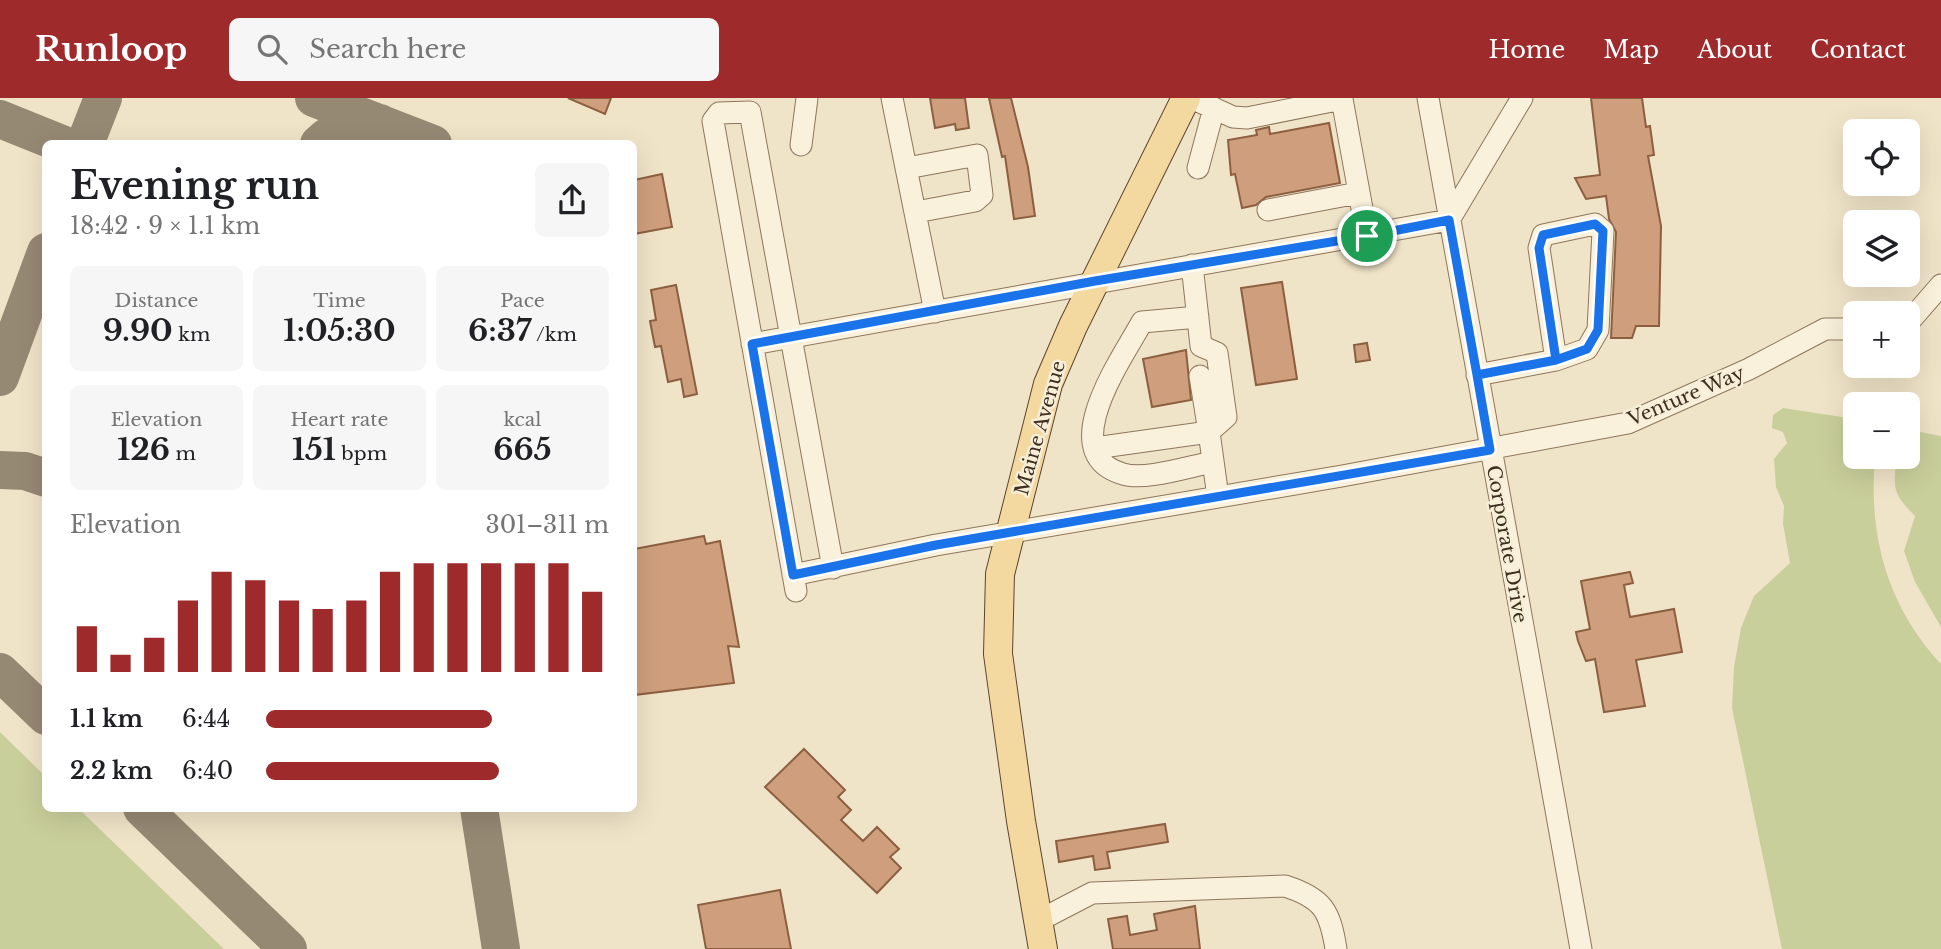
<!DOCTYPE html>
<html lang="en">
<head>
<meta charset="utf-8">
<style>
	body { margin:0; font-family:"Libre Baskerville",serif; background:#f6f6f6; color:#202124; height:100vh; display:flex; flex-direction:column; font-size:26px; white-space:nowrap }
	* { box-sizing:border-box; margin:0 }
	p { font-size:23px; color:#757577 }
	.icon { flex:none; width:38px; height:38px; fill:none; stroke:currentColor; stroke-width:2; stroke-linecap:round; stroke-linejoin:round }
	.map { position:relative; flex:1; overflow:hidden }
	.drawer { position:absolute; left:42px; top:42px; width:595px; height:672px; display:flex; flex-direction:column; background:#fff; border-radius:10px; box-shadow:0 7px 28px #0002 }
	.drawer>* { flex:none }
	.buttons { position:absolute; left:1843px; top:21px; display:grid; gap:14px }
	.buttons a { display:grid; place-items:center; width:77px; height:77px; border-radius:10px; background:#fff; box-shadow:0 7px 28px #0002; font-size:35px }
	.pin { position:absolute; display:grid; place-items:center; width:60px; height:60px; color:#fff; margin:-30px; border:4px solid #fff; border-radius:50%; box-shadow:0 2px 7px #0007 }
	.round { display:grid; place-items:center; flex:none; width:74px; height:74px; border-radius:10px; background:#f6f6f6 }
	.summary { display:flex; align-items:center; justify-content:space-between; height:119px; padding:0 28px }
	h1 { font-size:38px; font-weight:700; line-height:52px }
	.stats { display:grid; grid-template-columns:repeat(3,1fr); gap:10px; height:119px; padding:7px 28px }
	.stats div { display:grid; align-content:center; border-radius:10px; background:#f6f6f6; text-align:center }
	.stats b { font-size:30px; font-weight:700 }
	.stats small { font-size:19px; font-weight:400 }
	.stats p { font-size:19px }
	.chart { height:196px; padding:14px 28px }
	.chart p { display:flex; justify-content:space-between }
	.chart svg { width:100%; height:126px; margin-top:7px; stroke:#9e2a2b; stroke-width:6 }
	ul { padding:0 28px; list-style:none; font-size:23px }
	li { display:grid; grid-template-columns:112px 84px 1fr; align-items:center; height:52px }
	li i { height:18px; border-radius:9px; background:#9e2a2b }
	header { display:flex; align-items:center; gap:42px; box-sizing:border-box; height:98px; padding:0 35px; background:#9e2a2b; color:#fff }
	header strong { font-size:33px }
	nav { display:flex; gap:38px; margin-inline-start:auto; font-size:24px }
	.search { width:490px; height:63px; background:#f6f6f6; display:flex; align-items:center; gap:18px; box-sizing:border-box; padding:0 24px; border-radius:10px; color:#757577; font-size:26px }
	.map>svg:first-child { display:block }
	.green { fill:#c9cf9b }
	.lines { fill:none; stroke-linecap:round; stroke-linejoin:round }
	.taxiway { stroke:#968974; stroke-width:38 }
	.building { fill:#cf9f7d; stroke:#8d5f41; stroke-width:2 }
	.minor-casing { stroke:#8d765c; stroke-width:23 }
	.major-casing { stroke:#5b4430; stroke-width:30 }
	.minor { stroke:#faf1dc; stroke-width:21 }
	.major { stroke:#f3d9a0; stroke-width:28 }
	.route-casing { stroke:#fff; stroke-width:14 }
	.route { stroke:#1a73e8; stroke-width:9 }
	.labels { text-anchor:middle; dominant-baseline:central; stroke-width:5; stroke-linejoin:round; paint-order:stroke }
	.street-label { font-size:19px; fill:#3d2e20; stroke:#f7eed8 }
</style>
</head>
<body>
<header>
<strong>Runloop</strong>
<div class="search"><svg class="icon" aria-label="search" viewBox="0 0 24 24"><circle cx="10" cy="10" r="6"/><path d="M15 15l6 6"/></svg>Search here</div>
<nav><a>Home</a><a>Map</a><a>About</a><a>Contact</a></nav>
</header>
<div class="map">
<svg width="1941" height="851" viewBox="0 0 1941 851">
	<rect width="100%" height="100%" fill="#f0e4c8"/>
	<path class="green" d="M1783 310 1855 321V359H1875C1868 437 1887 508 1941 566V851H1782L1732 610 1734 569 1741 530 1754 498 1790 465 1783 426 1784 408 1776 389 1774 361 1787 345 1783 334 1772 330 1773 317Z
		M1910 332 1941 338V529L1915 484 1904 453 1915 418C1892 395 1893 390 1897 359H1908Z
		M0 634 45 678 46 710 79 711 224 851H0Z"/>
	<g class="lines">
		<path class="taxiway" d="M314 0 433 46
			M0 21 62 46
			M85 46 103 0
			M319 46C337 28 356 24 380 25
			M0 279 46 154
			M0 372 25 373 46 380
			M0 574 46 618
			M142 710 288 851
			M479 710 501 851"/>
	</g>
	<path class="building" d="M568 0H611L605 16Z
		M930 0H965L969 30 956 32 955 26 935 30Z
		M989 0H1011L1028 69 1035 118 1014 121 1005 58 1002 59Z
		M1591 0H1642L1646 29 1650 28 1654 57 1648 58 1661 128 1659 228H1636L1632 240H1611L1616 134 1609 121 1606 98 1586 101 1575 80 1600 77Z
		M1329 25 1340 85 1266 99 1256 107 1242 110 1235 76 1231 77 1228 42 1257 37 1256 32 1269 29 1270 36Z
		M662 76 672 129 634 136V82Z
		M1282 184 1297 281 1256 287 1241 190Z
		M676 187 697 296 684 299 681 281 668 284 661 248 655 249 650 223 656 222 651 192Z
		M1367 245 1370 262 1356 264 1354 247Z
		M1186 252 1191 302 1152 309 1143 261Z
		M704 438 706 446 720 443 739 549 728 548 734 585 634 597V451Z
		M1630 474 1633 485 1624 487 1630 519 1674 511 1682 554 1636 562 1645 608 1604 614 1595 561 1586 563 1578 543 1576 534 1590 531 1581 483Z
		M804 651 845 692 838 699 851 712 841 722 863 743 877 729 899 751 890 759 901 770 877 795 765 689Z
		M1165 726 1168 744 1107 754 1110 770 1095 772 1093 758 1059 764 1056 743Z
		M780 792 791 851H706L698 807Z
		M1195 808 1200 851H1113L1108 821 1127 818 1130 837 1157 832 1154 816Z"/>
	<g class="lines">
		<g class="minor-casing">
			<path id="minor" d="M892 0 935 214
				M1191 0 1233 19 1247 20 1342 1 1367 138
				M1428 0 1581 851
				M801 47 807 0
				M907 70 977 57 982 97 975 103 916 114
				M1198 70 1214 10
				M1268 112 1358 95
				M1192 167 1201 248 1217 255 1226 319 1209 334
				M1198 219 1142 224C1123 259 1053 356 1123 376 1145 383 1190 368 1213 364
				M1908 225 1941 187
				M752 246 1449 122 1522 0
				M1477 277 1556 262 1587 251 1598 232 1603 133 1595 126 1543 137 1539 150 1556 262
				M1200 278 1209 334
				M1095 350 1209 334 1218 399
				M793 477 936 447 1342 378 1628 325 1749 271 1825 231H1855
				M796 493 713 23 719 15 750 14 833 470
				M1038 823 1092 795 1285 788C1323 800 1330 813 1336 851"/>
		</g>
		<g class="major-casing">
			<path id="major" d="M1043 851 1021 723 998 556 1000 476 1048 286 1073 228 1186 0"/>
		</g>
		<use href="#minor" class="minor"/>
		<use href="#major" class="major"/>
	</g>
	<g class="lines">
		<g class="route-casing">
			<path id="route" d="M1367 138 1095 183 752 246 793 477 936 447 1490 352 1477 277 1556 262 1587 251 1598 232 1603 133 1595 126 1543 137 1539 150 1556 262 1477 277 1449 122 1367 138"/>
		</g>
		<use href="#route" class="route"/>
	</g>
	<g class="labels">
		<g class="street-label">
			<text transform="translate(1686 298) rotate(-23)">Venture Way</text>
			<text transform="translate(1040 330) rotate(-74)">Maine Avenue</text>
			<text transform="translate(1507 446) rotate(80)">Corporate Drive</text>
		</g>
	</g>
</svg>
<div class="buttons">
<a><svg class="icon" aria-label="locate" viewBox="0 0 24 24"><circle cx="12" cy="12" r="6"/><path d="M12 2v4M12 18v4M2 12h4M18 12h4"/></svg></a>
<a><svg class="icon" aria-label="layers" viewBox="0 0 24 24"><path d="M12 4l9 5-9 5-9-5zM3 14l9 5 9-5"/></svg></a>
<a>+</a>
<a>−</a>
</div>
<div class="pin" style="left:1367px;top:138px;background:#1e9e55"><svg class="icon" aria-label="arrive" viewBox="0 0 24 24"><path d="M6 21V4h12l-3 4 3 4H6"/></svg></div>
<section class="drawer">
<div class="summary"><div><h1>Evening run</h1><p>18:42 · 9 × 1.1 km</p></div><a class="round"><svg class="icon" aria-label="share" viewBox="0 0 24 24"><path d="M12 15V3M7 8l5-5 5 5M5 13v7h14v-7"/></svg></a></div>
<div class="stats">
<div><p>Distance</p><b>9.90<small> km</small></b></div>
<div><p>Time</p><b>1:05:30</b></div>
<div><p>Pace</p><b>6:37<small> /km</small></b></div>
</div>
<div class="stats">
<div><p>Elevation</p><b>126<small> m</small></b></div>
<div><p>Heart rate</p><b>151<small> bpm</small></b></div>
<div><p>kcal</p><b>665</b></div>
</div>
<div class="chart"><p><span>Elevation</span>301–311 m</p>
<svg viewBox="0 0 160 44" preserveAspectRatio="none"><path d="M5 44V28M15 44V38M25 44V32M35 44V19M45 44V9M55 44V12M65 44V19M75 44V22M85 44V19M95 44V9M105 44V6M115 44V6M125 44V6M135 44V6M145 44V6M155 44V16"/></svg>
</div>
<ul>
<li><b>1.1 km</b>6:44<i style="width:66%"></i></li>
<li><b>2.2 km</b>6:40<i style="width:68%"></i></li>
</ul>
</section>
</div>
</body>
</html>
